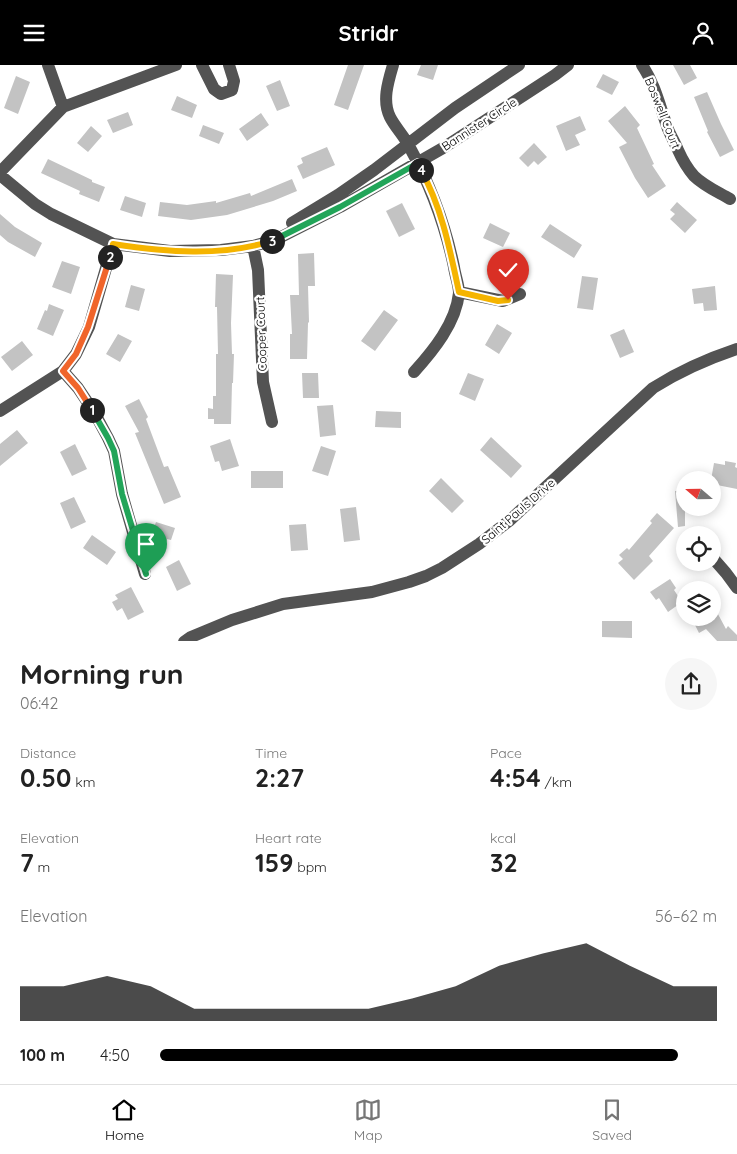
<!DOCTYPE html>
<html lang="en">
<head>
<meta charset="utf-8">
<style>
	body { margin:0; font-family:Quicksand,sans-serif; background:#f6f6f6; color:#222; height:100vh; display:flex; flex-direction:column; font-size:19px; white-space:nowrap }
	* { box-sizing:border-box; margin:0 }
	p { font-size:16px; color:#767676 }
	.icon { flex:none; width:28px; height:28px; fill:none; stroke:currentColor; stroke-width:2; stroke-linecap:round; stroke-linejoin:round }
	.map { position:relative; height:576px; overflow:hidden }
	.panel { display:flex; flex-direction:column; background:#fff; flex:1 }
	.panel>* { flex:none }
	.needle { width:32px; rotate:290deg }
	.tools { position:absolute; left:676px; top:406px; display:grid; gap:10px }
	.tools a { display:grid; place-items:center; width:45px; height:45px; border-radius:50%; background:#fff; box-shadow:0 2px 12px #0003; font-size:25px }
	.pin { position:absolute; display:grid; place-items:center; width:42px; height:42px; color:#fff; margin:-51px -21px; border-radius:50% 50% 50% 0; rotate:-45deg; box-shadow:0 0 5px #0007 }
	.pin .icon { rotate:45deg }
	.km { position:absolute; width:25px; height:25px; margin:-12px; border-radius:50%; background:#222; color:#fff; font-size:14px; line-height:25px; text-align:center }
	.round { display:grid; place-items:center; flex:none; width:52px; height:52px; border-radius:26px; background:#f6f6f6 }
	.headline { display:flex; align-items:center; justify-content:space-between; height:85px; padding:0 20px }
	h1 { font-size:28px; font-weight:800; line-height:38px }
	.figures { display:grid; grid-template-columns:repeat(3,1fr); gap:8px; height:85px; padding:5px 20px }
	.figures div { display:grid; align-content:center }
	.figures b { font-size:25px; font-weight:800 }
	.figures small { font-size:14px; font-weight:400 }
	.figures p { font-size:14px }
	.chart { height:140px; padding:10px 20px }
	.chart p { display:flex; justify-content:space-between }
	.chart svg { width:100%; height:90px; margin-top:5px; fill:#000; opacity:.7 }
	ul { padding:0 20px; list-style:none; font-size:16px }
	li { display:grid; grid-template-columns:80px 60px 1fr; align-items:center; height:38px }
	li i { height:12px; border-radius:6px; background:#000 }
	header { display:flex; justify-content:space-between; align-items:center; height:65px; padding:0 20px; background:#000; color:#fff; font-size:22px; font-weight:800 }
	.tabs { display:flex; justify-content:space-around; align-items:center; height:70px; border-top:1px solid #e0e0e0; background:#fff; font-size:14px; color:#767676 }
	.tabs a { display:grid; justify-items:center; gap:2px }
	.tabs .selected { color:#000 }
	.map>svg:first-child { display:block }
	.building { fill:#c3c3c3 }
	.lines { fill:none; stroke-linecap:round; stroke-linejoin:round }
	.minor { stroke:#535353; stroke-width:12 }
	.split-1-casing { stroke:#fff; stroke-width:10 }
	.split-2-casing { stroke:#fff; stroke-width:10 }
	.split-3-casing { stroke:#fff; stroke-width:10 }
	.split-4-casing { stroke:#fff; stroke-width:10 }
	.split-5-casing { stroke:#fff; stroke-width:10 }
	.split-1 { stroke:#22a559; stroke-width:6 }
	.split-2 { stroke:#f0652b; stroke-width:6 }
	.split-3 { stroke:#f5b400; stroke-width:6 }
	.split-4 { stroke:#22a559; stroke-width:6 }
	.split-5 { stroke:#f5b400; stroke-width:6 }
	.labels { text-anchor:middle; dominant-baseline:central; stroke-width:4.5; stroke-linejoin:round; paint-order:stroke }
	.street-label { font-size:12px; fill:#000; stroke:#fff }
</style>
</head>
<body>
<header><svg class="icon" aria-label="menu" viewBox="0 0 24 24"><path d="M4 6h16M4 12h16M4 18h16"/></svg>Stridr<svg class="icon" aria-label="person" viewBox="0 0 24 24"><circle cx="12" cy="8" r="4"/><path d="M4 21q1-7 8-7t8 7"/></svg></header>
<div class="map">
<svg width="737" height="577" viewBox="0 0 737 577">
	<rect width="100%" height="100%" fill="#fff"/>
	<path class="building" d="M348 0H364L348 45 334 40Z
		M421 0H438L433 15 417 10Z
		M673 0H690L697 13 684 20Z
		M603 9 619 17 612 30 596 22Z
		M16 11 30 17 18 49 4 43Z
		M280 15 290 41 277 46 266 21Z
		M707 27 721 59 734 85 720 92 707 67 708 66 694 32Z
		M177 31 197 40 192 53 171 45Z
		M625 41 640 60 637 63 654 99 652 100 666 121 648 133 635 113 619 82 627 78 608 56Z
		M128 47 133 60 113 68 107 55Z
		M261 48 269 60 247 76 239 64Z
		M580 51 586 65 575 70 580 80 566 86 556 61Z
		M203 60 224 68 219 79 199 71Z
		M91 61 102 71 88 87 77 78Z
		M534 78 547 92 538 100 534 96 528 102 519 93Z
		M327 82 335 100 303 114 297 101 303 98 301 93Z
		M48 94 92 115V117L105 122 99 137 79 129 80 126 41 108Z
		M292 114 297 126 273 136 227 150 191 155 158 151 160 137 187 140 216 136V138L250 128 251 131Z
		M125 131 146 138 142 152 120 145Z
		M677 137 697 155 685 168 670 154 675 149 670 145Z
		M402 138 415 164 399 172 386 146Z
		M0 149 15 162 42 178 35 192 8 177 0 170Z
		M490 158 510 168 503 182 483 173Z
		M550 159 582 180 574 193 541 172Z
		M314 188 315 221H308L309 257 308 258 307 294H290V269H292L290 230H299L298 189Z
		M62 196 80 202 71 229 52 222Z
		M216 209 233 210 231 258 232 289H234L233 318H232L231 359H214V354H208V343L213 344V331H216V289H218L217 242H215Z
		M582 211 598 213 593 245 577 243Z
		M131 220 145 224 139 246 125 242Z
		M715 221 717 245 704 246 703 238 694 239 692 224Z
		M49 239 64 245 53 271 37 264 45 245 47 246Z
		M384 245 398 255 375 286 361 276Z
		M497 259 512 268 499 289 485 280Z
		M624 264 634 287 620 293 610 270Z
		M118 269 132 276 120 297 106 289Z
		M22 276 33 290 12 306 1 292Z
		M302 308H318L319 333H303Z
		M468 308 484 314 475 336 459 329Z
		M139 334 148 352 146 354 164 402 168 401 181 432 164 439 135 368 139 367 125 341Z
		M333 340 336 370 320 372 317 341Z
		M376 346 401 347V363L375 362Z
		M17 365 28 378 0 401V379Z
		M491 372 522 401 511 413 480 385Z
		M230 374 239 401 222 406 219 396 215 397 210 381Z
		M75 379 87 404 72 411 60 387Z
		M321 381 336 386 328 411 312 406Z
		M725 396 736 398 735 402 737 403V424L712 419V415H711L714 398 725 400Z
		M251 406H283V423H251Z
		M441 413 464 436 452 448 429 426Z
		M685 425V461L678 462 675 426Z
		M74 432 86 457 71 464 60 438Z
		M356 442 360 475 344 477 340 444Z
		M657 448 674 463 649 491 653 496 634 515 618 498 623 494 619 490 627 483 629 485 652 458 650 456Z
		M156 457 175 463 171 475 167 474 164 484 148 479Z
		M306 459 308 485 291 486 289 460Z
		M92 470 116 487 107 500 83 483Z
		M179 495 191 519 177 526 166 502Z
		M670 514 676 523 674 525 682 537 668 547 659 533 656 535 650 527Z
		M131 522 144 547 128 555 122 543 117 546 112 537 118 534 115 530Z
		M712 538 726 564 728 561 737 570V577H718L706 564 699 568 693 556 699 552H712Z
		M602 556H632V573L602 572Z"/>
	<g class="lines">
		<path class="minor" d="M48 0 63 42
			M202 0 214 24 221 29 232 25 234 16 229 0
			M393 0C388 17 382 36 390 52 395 62 404 71 409 81 430 119 445 159 454 202 455 210 459 220 459 228 456 258 433 286 414 307
			M642 0C655 19 660 42 668 64 671 71 675 78 678 85 682 94 687 103 694 111 704 121 718 127 730 134
			M0 107 63 42 176 0
			M0 110 35 139 51 149 113 179 170 186 221 185 253 181 275 175 340 142 443 83 555 10 568 0
			M292 158 338 130 374 105 455 43 519 0
			M253 181 258 205 263 317 272 357
			M459 227 503 236 520 229
			M63 306 78 323 94 347 108 373 114 386 122 429 145 509
			M0 346 63 306 76 289 89 262 113 179
			M712 492 726 508 737 523
			M184 577 191 572 232 555 283 539 372 527 409 517 426 511 442 503 479 479 509 456 653 323C680 306 707 294 737 284"/>
	</g>
	<g class="lines">
		<g class="split-1-casing">
			<path id="split-1" d="M92 345 108 373 114 386 122 429 146 509"/>
		</g>
		<g class="split-2-casing">
			<path id="split-2" d="M92 345 78 323 63 306 76 289 88 262 110 192"/>
		</g>
		<g class="split-3-casing">
			<path id="split-3" d="M110 192 113 179C166 187 220 192 272 176"/>
		</g>
		<g class="split-4-casing">
			<path id="split-4" d="M272 176 340 142 418 98 421 105"/>
		</g>
		<g class="split-5-casing">
			<path id="split-5" d="M421 105C442 143 450 185 459 227L498 236 508 235"/>
		</g>
		<use href="#split-1" class="split-1"/>
		<use href="#split-2" class="split-2"/>
		<use href="#split-3" class="split-3"/>
		<use href="#split-4" class="split-4"/>
		<use href="#split-5" class="split-5"/>
	</g>
	<g class="labels">
		<g class="street-label">
			<text transform="translate(663 48) rotate(68)">Boswell Court</text>
			<text transform="translate(479 59) rotate(-33)">Bannister Circle</text>
			<text transform="translate(261 269) rotate(-92)">Cooper Court</text>
			<text transform="translate(518 446) rotate(-41)">Saint Pauls Drive</text>
		</g>
	</g>
</svg>
<div class="tools">
<a><svg class="needle" viewBox="-14 -14 28 28"><path d="M0-13l5 13h-10z" fill="#e53935"/><path d="M0 13l5-13h-10z" fill="#767676"/></svg></a>
<a><svg class="icon" aria-label="locate" viewBox="0 0 24 24"><circle cx="12" cy="12" r="6"/><path d="M12 2v4M12 18v4M2 12h4M18 12h4"/></svg></a>
<a><svg class="icon" aria-label="layers" viewBox="0 0 24 24"><path d="M12 4l9 5-9 5-9-5zM3 14l9 5 9-5"/></svg></a>
</div>
<div class="pin" style="left:146px;top:509px;background:#1e9e55"><svg class="icon" aria-label="arrive" viewBox="0 0 24 24"><path d="M6 21V4h12l-3 4 3 4H6"/></svg></div>
<div class="pin" style="left:508px;top:235px;background:#d93025"><svg class="icon" aria-label="check" viewBox="0 0 24 24"><path d="M5 12l5 5 9-10"/></svg></div>
<b class="km" style="left:92px;top:345px">1</b>
<b class="km" style="left:110px;top:192px">2</b>
<b class="km" style="left:272px;top:176px">3</b>
<b class="km" style="left:421px;top:105px">4</b>
</div>
<section class="panel">
<div class="headline"><div><h1>Morning run</h1><p>06:42</p></div><a class="round"><svg class="icon" aria-label="share" viewBox="0 0 24 24"><path d="M12 15V3M7 8l5-5 5 5M5 13v7h14v-7"/></svg></a></div>
<div class="figures">
<div><p>Distance</p><b>0.50<small> km</small></b></div>
<div><p>Time</p><b>2:27</b></div>
<div><p>Pace</p><b>4:54<small> /km</small></b></div>
</div>
<div class="figures">
<div><p>Elevation</p><b>7<small> m</small></b></div>
<div><p>Heart rate</p><b>159<small> bpm</small></b></div>
<div><p>kcal</p><b>32</b></div>
</div>
<div class="chart"><p><span>Elevation</span>56–62 m</p>
<svg viewBox="0 0 160 44" preserveAspectRatio="none"><path d="M0 44V27L10 27L20 22L30 27L40 38L50 38L60 38L70 38L80 38L90 33L100 27L110 17L120 11L130 6L140 17L150 27L160 27V44z"/></svg>
</div>
<ul>
<li><b>100 m</b>4:50<i style="width:93%"></i></li>
</ul>
</section>
<nav class="tabs">
<a class="selected"><svg class="icon" aria-label="home" viewBox="0 0 24 24"><path d="M3 11l9-7 9 7M6 9v11h12V9"/></svg>Home</a>
<a><svg class="icon" aria-label="map" viewBox="0 0 24 24"><path d="M3 6l6-2 6 2 6-2v14l-6 2-6-2-6 2zM9 4v14M15 6v14"/></svg>Map</a>
<a><svg class="icon" aria-label="saved" viewBox="0 0 24 24"><path d="M7 4h10v16l-5-4-5 4z"/></svg>Saved</a>
</nav>
</body>
</html>
